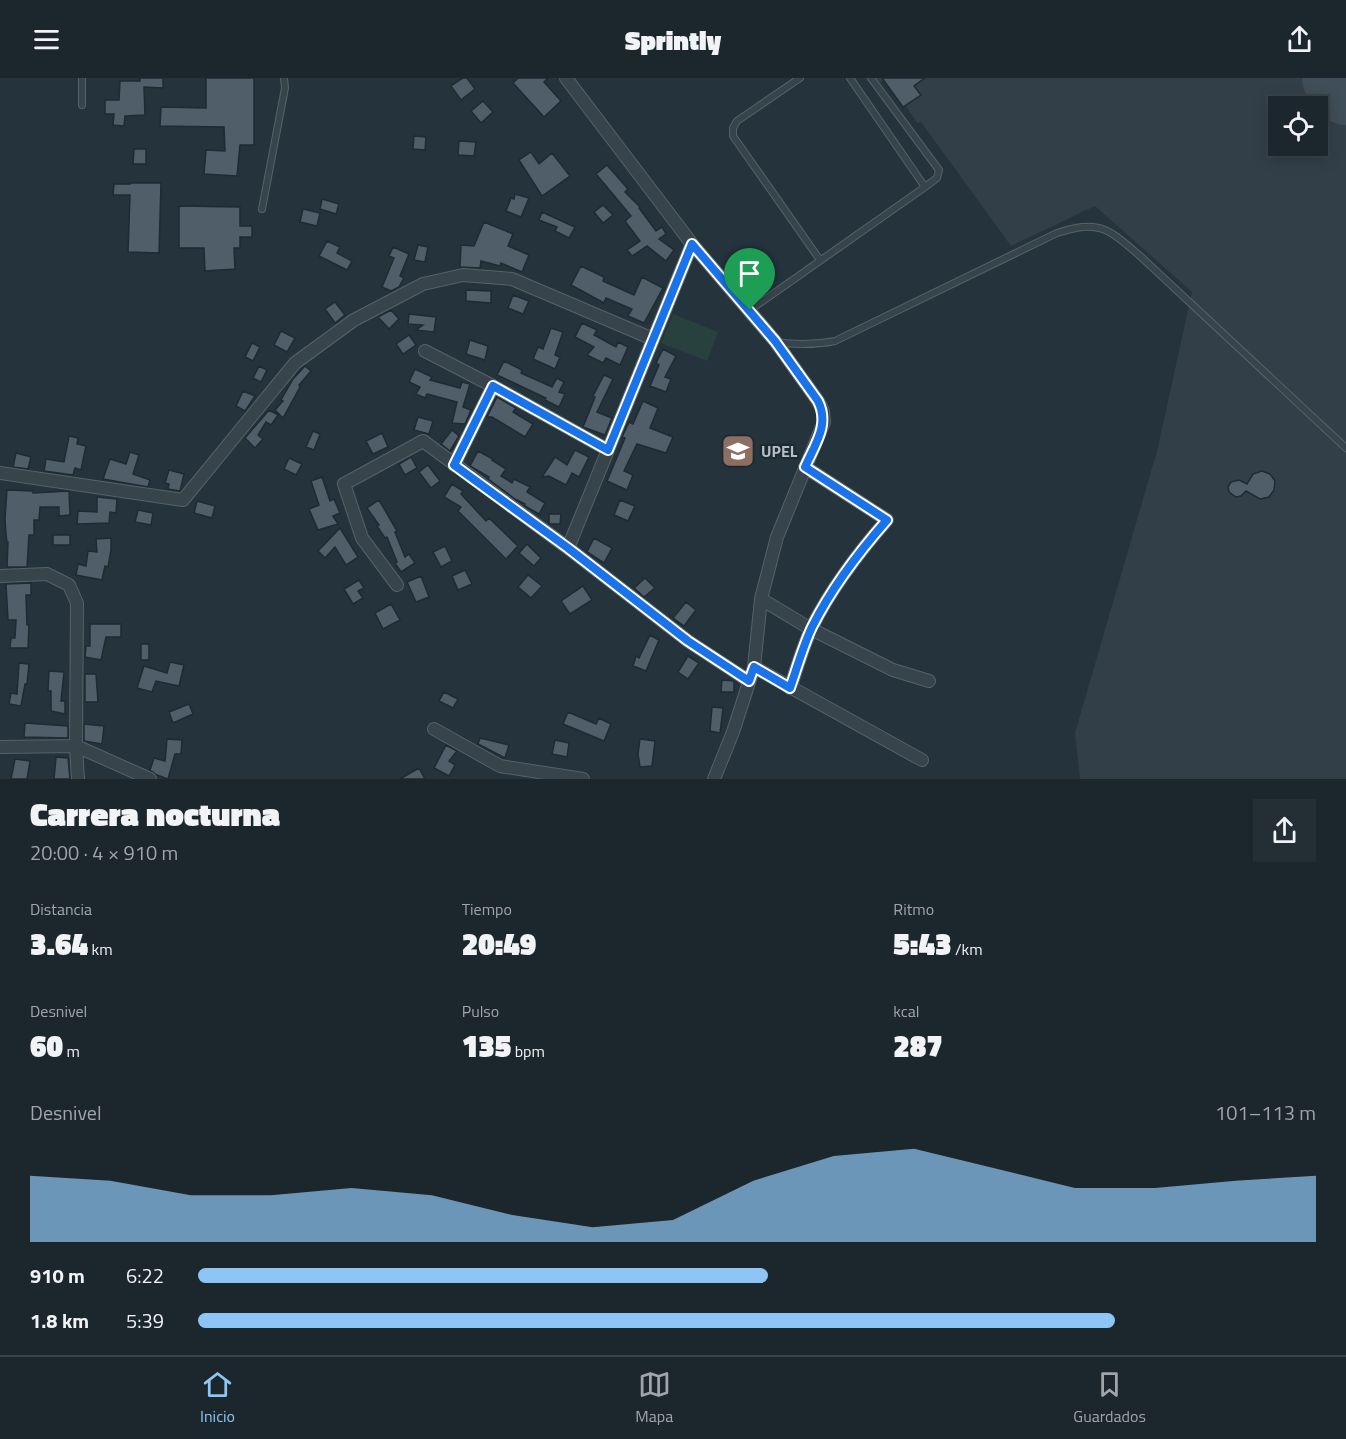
<!DOCTYPE html>
<html lang="es">
<head>
<meta charset="utf-8">
<style>
	body { margin:0; font-family:"Titillium Web",sans-serif; background:#242e35; color:#f1f3f6; height:100vh; display:flex; flex-direction:column; font-size:22px; white-space:nowrap }
	* { box-sizing:border-box; margin:0 }
	p { font-size:20px; color:#a0a5aa }
	.icon { flex:none; width:33px; height:33px; fill:none; stroke:currentColor; stroke-width:2; stroke-linecap:round; stroke-linejoin:round }
	.map { position:relative; height:701px; overflow:hidden }
	.panel { display:flex; flex-direction:column; background:#1b262d; flex:1 }
	.panel>* { flex:none }
	.buttons { position:absolute; left:1268px; top:18px; display:grid; gap:12px }
	.buttons a { display:grid; place-items:center; width:60px; height:60px; border-radius:0px; background:#1b262d; box-shadow:0 3px 15px #0003,0 0 0 2px #394349; font-size:30px }
	.pin { position:absolute; display:grid; place-items:center; width:51px; height:51px; color:#fff; margin:-62px -26px; border-radius:50% 50% 50% 0; rotate:-45deg; box-shadow:0 0 6px #0007 }
	.pin .icon { rotate:45deg }
	.round { display:grid; place-items:center; flex:none; width:63px; height:63px; border-radius:0px; background:#242e35 }
	.overview { display:flex; align-items:center; justify-content:space-between; height:102px; padding:0 30px }
	h1 { font-size:33px; font-weight:800; line-height:45px }
	.figures { display:grid; grid-template-columns:repeat(3,1fr); gap:9px; height:102px; padding:6px 30px }
	.figures div { display:grid; align-content:center }
	.figures b { font-size:30px; font-weight:800 }
	.figures small { font-size:16px; font-weight:400 }
	.figures p { font-size:16px }
	.chart { height:168px; padding:12px 30px }
	.chart p { display:flex; justify-content:space-between }
	.chart svg { width:100%; height:108px; margin-top:6px; fill:#8dc6f4; opacity:.7 }
	ul { padding:0 30px; list-style:none; font-size:20px }
	li { display:grid; grid-template-columns:96px 72px 1fr; align-items:center; height:45px }
	li i { height:15px; border-radius:8px; background:#8dc6f4 }
	header { display:flex; justify-content:space-between; align-items:center; height:78px; padding:0 30px; background:#1b262d; font-size:27px; font-weight:800 }
	.tab-bar { display:flex; justify-content:space-around; align-items:center; height:84px; border-top:2px solid #394349; background:#1b262d; font-size:16px; color:#a0a5aa }
	.tab-bar a { display:grid; justify-items:center; gap:3px }
	.tab-bar .selected { color:#8dc6f4 }
	.map>svg:first-child { display:block }
	.airport { fill:#323f49; fill-rule:evenodd }
	.green { fill:#29413e }
	.lines { fill:none; stroke-linecap:round; stroke-linejoin:round }
	.runway { stroke:#3f4e58; stroke-width:70 }
	.building { fill:#505e6a; stroke:#1f2b33; stroke-width:1.5 }
	.lane-casing { stroke:#56626a; stroke-width:8 }
	.street-casing { stroke:#56626a; stroke-width:14 }
	.lane { stroke:#38444c; stroke-width:6 }
	.street { stroke:#38444c; stroke-width:12 }
	.route-casing { stroke:#fff; stroke-width:12 }
	.route { stroke:#1a73e8; stroke-width:8 }
	.labels { text-anchor:middle; dominant-baseline:central; stroke-width:4.5; stroke-linejoin:round; paint-order:stroke }
	.poi-label { font-size:16px; font-weight:bold; fill:#b4bfc8; stroke:#1d2931; text-anchor:start }
</style>
</head>
<body>
<header><svg class="icon" aria-label="menu" viewBox="0 0 24 24"><path d="M4 6h16M4 12h16M4 18h16"/></svg>Sprintly<svg class="icon" aria-label="share" viewBox="0 0 24 24"><path d="M12 15V3M7 8l5-5 5 5M5 13v7h14v-7"/></svg></header>
<div class="map">
<svg width="1346" height="701" viewBox="0 0 1346 701">
	<rect width="100%" height="100%" fill="#24333c"/>
	<path class="airport" d="M876 0H1346V701H1080L1075 655 1157 373 1192 214 1095 128 1011 168 921 44 917 45 906 28 903 30 884 2 880 5ZM1278 28H1317V68H1278Z"/>
	<path class="green" d="M673 236 718 254 707 283 661 265Z"/>
	<g class="lines">
		<path class="runway" d="M1337 0 1346 12"/>
	</g>
	<path class="building" d="M140 0H163V10L144 9 145 37 125 38 124 48 113 47 114 36H105V22H119L120 3H140Z
		M206 0H254V67H240L237 98 204 96 206 72 225 73 224 49 160 48 161 29 206 30Z
		M463 0H467L475 11 461 22 451 8Z
		M518 0H548L544 4 561 23 544 39 513 5Z
		M882 0H925L914 8 921 17 903 29Z
		M483 23 493 34 481 45 471 33Z
		M414 58 426 59 425 72 413 71Z
		M459 63 476 64 474 78 458 77Z
		M134 71H146V86H133Z
		M531 74 539 86 552 75 570 98 542 118 519 82Z
		M607 87 628 111 625 114 640 129 639 130 656 153 662 149 666 156 659 161 674 172 666 183 647 168 632 178 627 172 640 163 625 143 631 138 596 96Z
		M130 105H161L159 175 128 174 130 117H113L114 106H130Z
		M515 116 529 120 521 139 506 133 511 120 514 121Z
		M322 121 339 126 336 136 320 131Z
		M603 127 613 137 603 145 594 134Z
		M179 128 240 129V148H252V159H240V170H234L235 191 205 193 204 170H179Z
		M303 131 320 135 317 148 300 144Z
		M542 134 575 149 569 160 555 153 557 149 539 142Z
		M484 144 513 156 508 168 529 177 522 194 501 185 500 188 481 183 480 190 460 189 461 167 474 168Z
		M327 163 340 169 337 175 352 183 347 192 319 178Z
		M418 167 428 169 425 184 414 182Z
		M393 169 409 176 400 198 404 200 399 209 391 213 382 209 394 180 389 178Z
		M581 188 604 199 603 203 634 217 642 199 663 210 644 245 628 238 632 231 606 220 604 225 571 207Z
		M466 212 491 213V225L466 223Z
		M513 217 529 223 523 236 508 230Z
		M335 224 345 237 335 245 325 231Z
		M391 232 399 241 389 251 378 239Z
		M409 236 436 239 434 254 416 252 423 247 408 246Z
		M582 245 597 252 594 257 616 269 618 264 628 269 620 287 606 280 603 285 587 277 594 269 575 259Z
		M551 250 563 254 555 277 560 279 555 291 533 281 538 269 543 271Z
		M281 253 295 260 287 274 274 267Z
		M409 257 416 267 403 276 396 266Z
		M470 262 488 268 485 282 466 276Z
		M252 265 260 269 253 283 245 279Z
		M663 271 676 278 665 299 671 301 666 314 650 308 659 287 656 285Z
		M504 283 522 292 521 295 552 309 557 300 564 304 559 314 565 316 559 329 545 322 546 320 497 297Z
		M259 288 267 292 261 304 253 300Z
		M305 288 311 293 299 307 300 309 283 340 275 332 283 323 281 322 293 301Z
		M415 291 432 299 430 302 460 310 462 304 470 306 463 329 471 332 465 346 452 345 457 324 427 316 425 320 416 316 420 309 409 304Z
		M604 297 613 301 597 334 612 340 605 357 583 349 595 319 593 318Z
		M243 313 255 318 245 333 236 328Z
		M497 319 516 330 513 334 533 346 525 359 492 339H487Z
		M643 323 658 330 650 350 673 359 666 375 637 366 624 393 633 397 627 412 607 403 625 360 622 359 629 344 633 346Z
		M269 332 278 337 271 347 266 344 258 357 263 361 255 370 245 360Z
		M418 339 433 343 429 356 414 352Z
		M452 352 459 358 450 373 441 366Z
		M313 353 320 356 314 372 306 369Z
		M382 355 388 369 373 376 366 363Z
		M69 358 78 360 77 366 86 368 81 392 75 390 73 397 44 393 46 381 64 384Z
		M575 372 589 379 579 399 572 395 566 407 549 398 542 399 555 379 567 387Z
		M478 373 493 381 492 382 506 391 501 398 512 405 514 401 530 409 527 414 545 425 539 436 525 428V426L515 421 488 401 489 399 470 388Z
		M130 374 139 377 133 396 150 402 148 409 103 401 110 381 126 386Z
		M16 375 31 379 28 391 13 389Z
		M411 379 417 390 405 397 399 386Z
		M289 380 302 386 296 397 284 391Z
		M428 387 440 403 431 410 419 394Z
		M169 392 184 396 180 413 168 411 169 406 165 405Z
		M1262 393 1270 396 1275 403 1274 412 1269 419 1260 421 1246 413 1241 418 1236 419 1229 414 1228 409 1231 404 1239 402 1247 406 1253 396Z
		M322 399 330 423 334 421 340 435 333 438 338 446 318 452 309 431 319 427 311 403Z
		M452 406 463 413 461 416 486 443 489 440 518 468 506 481 458 433 461 429 444 419Z
		M7 412 33 413V415L69 413 70 437 59 438V429H40L39 442H34V457H29L27 489H7L8 464H7L6 457 5 441Z
		M97 419 117 421 116 435 110 434 109 445 77 446 78 433 97 434Z
		M379 422 397 453 395 454 405 479 409 476 415 485 401 494 395 485 397 484 387 459 385 460 377 448 379 447 367 430Z
		M620 422 635 428 628 443 614 437Z
		M197 423 215 428 212 440 194 435Z
		M138 432 153 435 151 447 135 444Z
		M549 436H561L560 446H549Z
		M340 450 358 479 346 487 335 469 325 480 318 473Z
		M53 457H70V467H53Z
		M111 460V472L108 489 105 488 102 502 76 497 78 486 86 488 88 473 97 474 96 461Z
		M594 460 612 470 604 485 587 474Z
		M527 466 541 480 534 488 519 475Z
		M445 468 452 483 441 489 433 474Z
		M465 492 472 506 458 512 452 498Z
		M528 497 542 508 531 520 518 509Z
		M421 498 429 519 416 524 407 504Z
		M645 500 655 510 644 519 634 510Z
		M359 502 364 510 358 513 363 520 353 526 344 511Z
		M31 505V517H26L27 547H29L28 570H10L11 560H15L16 542H8L6 506Z
		M583 508 592 522 570 536 561 523Z
		M686 524 696 532 684 548 673 540Z
		M391 526 400 542 383 551 375 535Z
		M90 546H121V559H106L101 582 85 579 86 568H90Z
		M650 557 659 562 646 593 633 588 636 578 639 580Z
		M141 566H149V582H141Z
		M688 578 699 585 688 601 678 594Z
		M170 584 184 587 179 608 156 603 152 614 137 610 144 588 167 595Z
		M19 585 29 586 27 606H25L21 628 9 626 11 615 17 616Z
		M49 593 64 594 61 623H65V636L51 633V613H48Z
		M85 596H96L98 624H85Z
		M722 602 734 603V614H721Z
		M444 614 458 621 453 630 439 623Z
		M189 626 193 636 173 645 169 634Z
		M712 629 723 630 720 655 710 653Z
		M568 634 596 646 599 640 611 646 604 663 563 646Z
		M25 645 68 648V660L24 659Z
		M84 646 104 648 102 666 84 663Z
		M480 660 509 667 505 680 478 666Z
		M167 661 182 662 181 676H175L168 701 157 697 150 692 154 680 165 683Z
		M640 661 655 663 652 688 640 689 638 676Z
		M555 662 569 665 567 679 552 676Z
		M446 667 457 673 449 683 455 687 449 698 434 690Z
		M56 679 68 680 70 701H54Z
		M15 681 30 683 27 701H11Z
		M419 690 425 701H400Z"/>
	<g class="lines">
		<g class="lane-casing">
			<path id="lane" d="M82 0V27
				M800 0 737 43 733 50V58L820 182
				M871 0 939 92 937 100 925 109
				M262 131 285 10 284 0
				M750 232 925 109 850 0
				M775 264C796 267 815 267 835 263L1057 155C1099 142 1106 149 1139 177L1346 370"/>
		</g>
		<g class="street-casing">
			<path id="street" d="M566 0 692 166 775 263 818 323 823 333 824 344 777 459 761 521 754 589 733 654 714 701
				M425 273 493 308 608 372
				M454 387 493 308
				M0 395 183 422 295 285 354 242 423 206 463 197 512 201 653 261
				M568 470 692 166
				M0 498 47 496 69 507 77 525 76 668 78 701
				M397 507 362 460 344 406 423 363 568 470 688 563 749 603
				M761 521 811 551 893 592 929 603
				M754 589 922 682
				M790 610C797 590 803 568 812 549 832 509 858 475 887 442L805 389
				M434 651 500 688 583 701
				M0 669 76 668 150 701"/>
		</g>
		<use href="#lane" class="lane"/>
		<use href="#street" class="street"/>
	</g>
	<g class="lines">
		<g class="route-casing">
			<path id="route" d="M692 166 775 263 818 323C830 347 815 366 805 389L887 442C858 475 832 509 812 549 803 568 797 590 790 610L754 589 749 603 688 563 568 470 454 387 493 308 608 372Z"/>
		</g>
		<use href="#route" class="route"/>
	</g>
	<defs>
		<g id="university-square" transform="scale(1.725)"><rect x="-9" y="-9" width="18" height="18" rx="4" fill="#8d6e63" stroke="#1d2931"/><path d="M0-5L7-2L0 1L-7-2ZM-4 1L0 2.5L4 1V4Q0 6-4 4Z" fill="#fff"/></g>
	</defs>
	<g fill-rule="evenodd">
		<use href="#university-square" x="738" y="373"/>
	</g>
	<g class="labels">
		<g class="poi-label">
			<text x="761" y="373">UPEL</text>
		</g>
	</g>
</svg>
<div class="buttons">
<a><svg class="icon" aria-label="locate" viewBox="0 0 24 24"><circle cx="12" cy="12" r="6"/><path d="M12 2v4M12 18v4M2 12h4M18 12h4"/></svg></a>
</div>
<div class="pin" style="left:750px;top:232px;background:#1e9e55"><svg class="icon" aria-label="arrive" viewBox="0 0 24 24"><path d="M6 21V4h12l-3 4 3 4H6"/></svg></div>
</div>
<section class="panel">
<div class="overview"><div><h1>Carrera nocturna</h1><p>20:00 · 4 × 910 m</p></div><a class="round"><svg class="icon" aria-label="share" viewBox="0 0 24 24"><path d="M12 15V3M7 8l5-5 5 5M5 13v7h14v-7"/></svg></a></div>
<div class="figures">
<div><p>Distancia</p><b>3.64<small> km</small></b></div>
<div><p>Tiempo</p><b>20:49</b></div>
<div><p>Ritmo</p><b>5:43<small> /km</small></b></div>
</div>
<div class="figures">
<div><p>Desnivel</p><b>60<small> m</small></b></div>
<div><p>Pulso</p><b>135<small> bpm</small></b></div>
<div><p>kcal</p><b>287</b></div>
</div>
<div class="chart"><p><span>Desnivel</span>101–113 m</p>
<svg viewBox="0 0 160 44" preserveAspectRatio="none"><path d="M0 44V17L10 19L20 25L30 25L40 22L50 25L60 33L70 38L80 35L90 19L100 9L110 6L120 14L130 22L140 22L150 19L160 17V44z"/></svg>
</div>
<ul>
<li><b>910 m</b>6:22<i style="width:51%"></i></li>
<li><b>1.8 km</b>5:39<i style="width:82%"></i></li>
</ul>
</section>
<nav class="tab-bar">
<a class="selected"><svg class="icon" aria-label="home" viewBox="0 0 24 24"><path d="M3 11l9-7 9 7M6 9v11h12V9"/></svg>Inicio</a>
<a><svg class="icon" aria-label="map" viewBox="0 0 24 24"><path d="M3 6l6-2 6 2 6-2v14l-6 2-6-2-6 2zM9 4v14M15 6v14"/></svg>Mapa</a>
<a><svg class="icon" aria-label="saved" viewBox="0 0 24 24"><path d="M7 4h10v16l-5-4-5 4z"/></svg>Guardados</a>
</nav>
</body>
</html>
